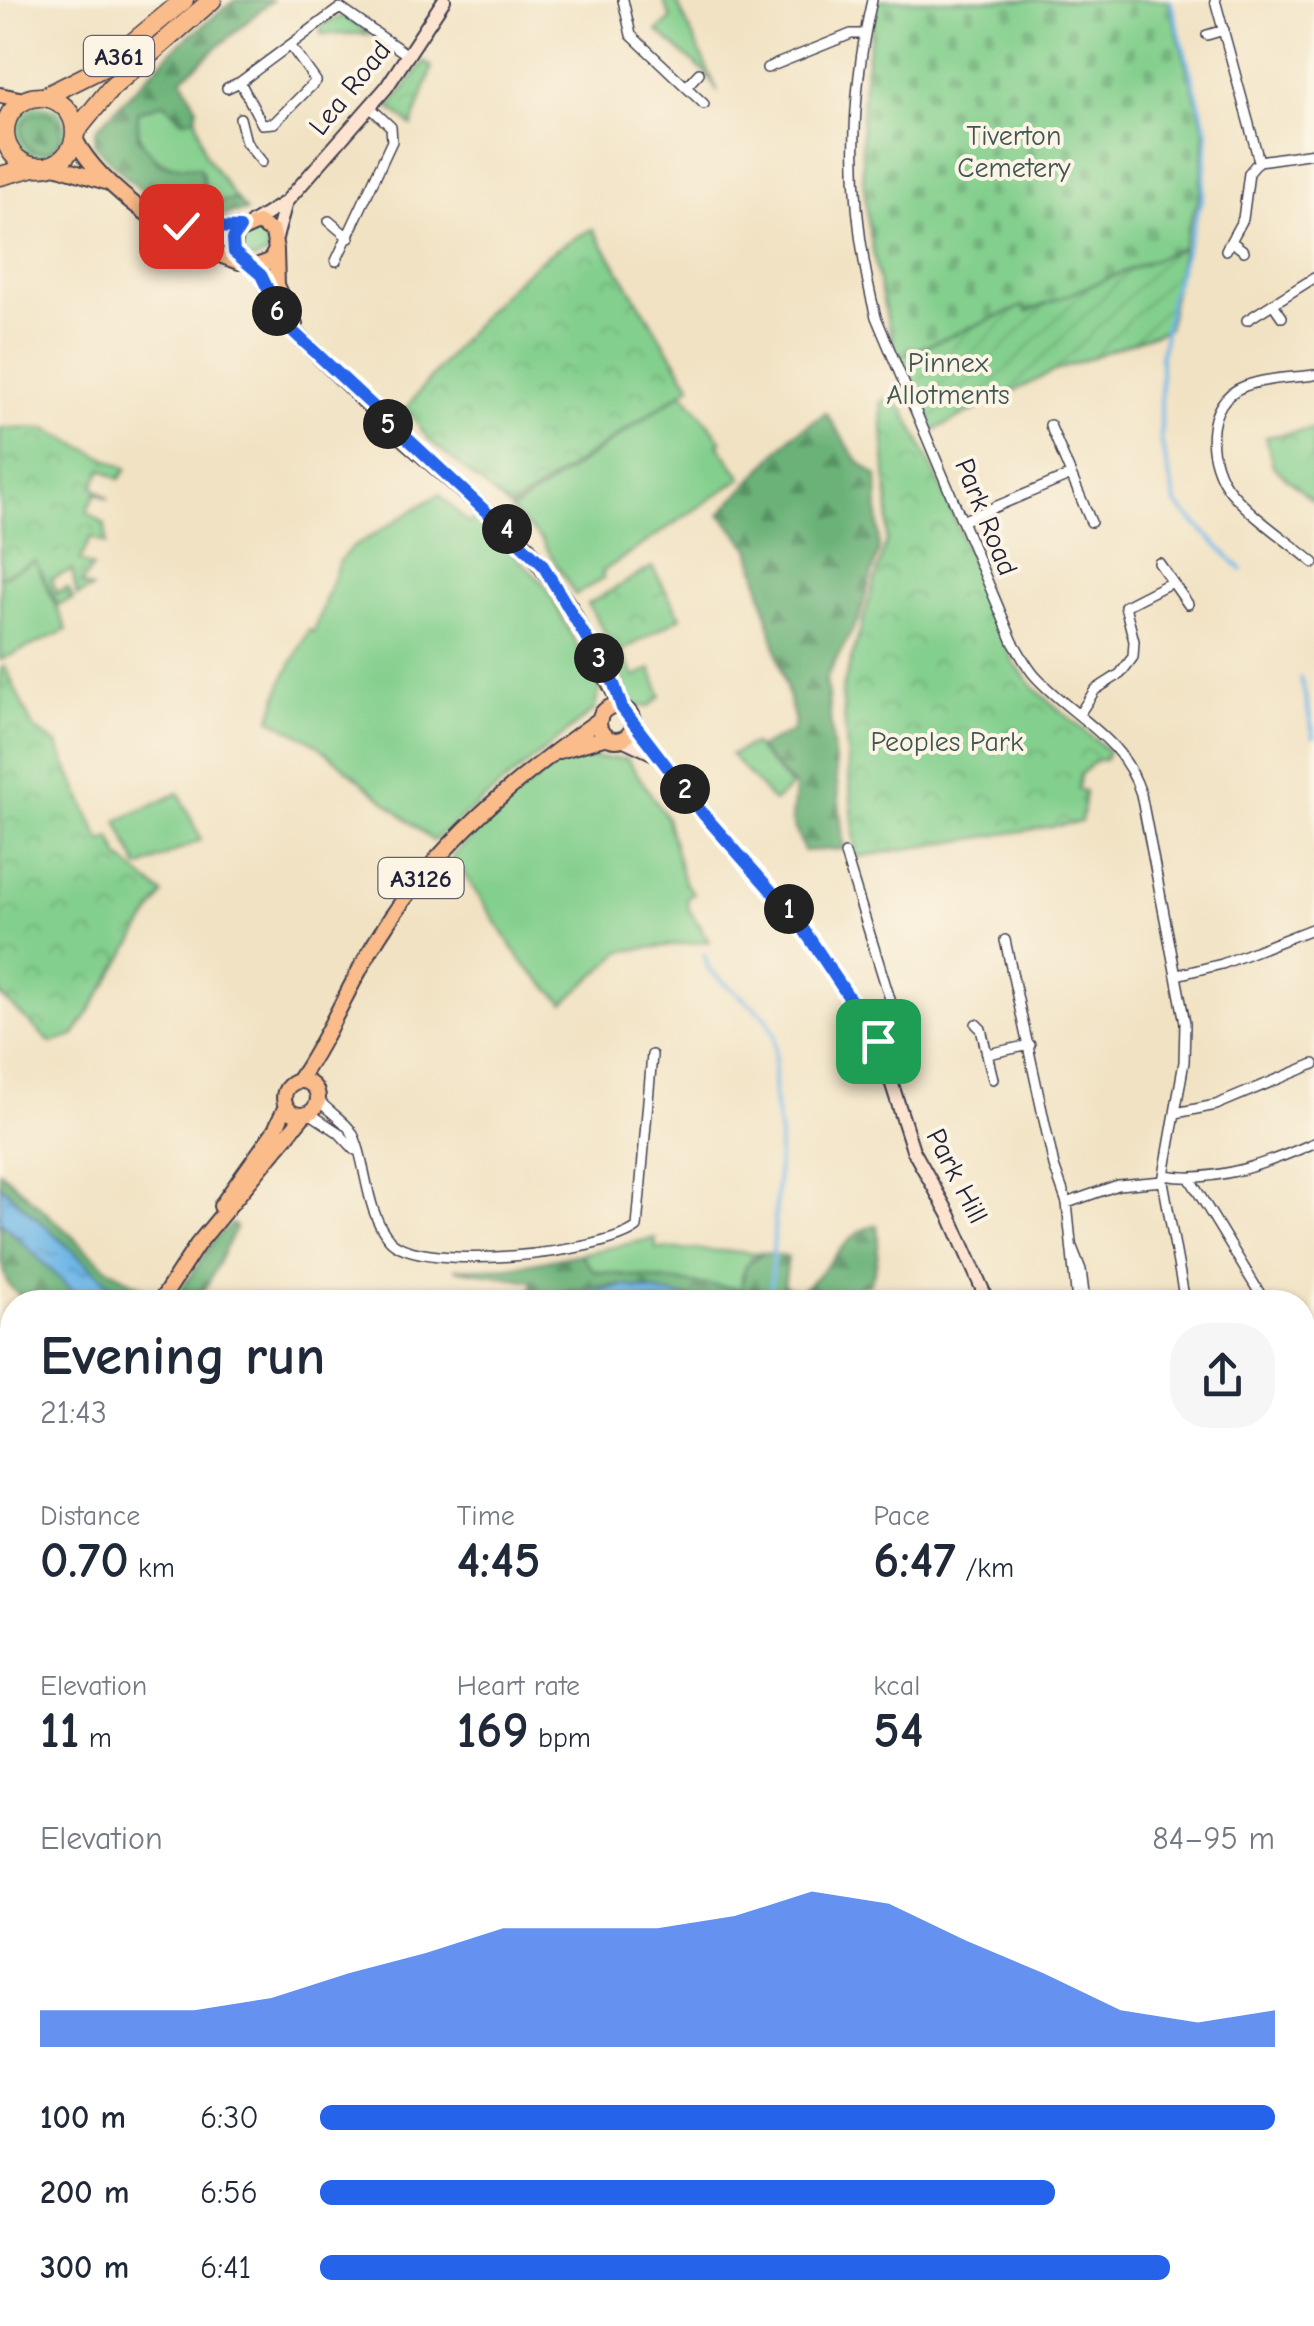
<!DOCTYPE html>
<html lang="en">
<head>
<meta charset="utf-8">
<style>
	body { margin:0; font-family:"Comic Neue",sans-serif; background:#f6f6f7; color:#1f2937; height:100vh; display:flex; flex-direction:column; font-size:38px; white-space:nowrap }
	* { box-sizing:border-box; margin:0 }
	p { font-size:32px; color:#747a83 }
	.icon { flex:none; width:55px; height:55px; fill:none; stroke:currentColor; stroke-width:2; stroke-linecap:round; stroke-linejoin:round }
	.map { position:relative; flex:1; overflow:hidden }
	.sheet { position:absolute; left:0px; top:1290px; width:1315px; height:1038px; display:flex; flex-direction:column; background:#fff; border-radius:40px 40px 0 0; box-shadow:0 2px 8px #0004 }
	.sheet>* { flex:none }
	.pin { position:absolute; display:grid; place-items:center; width:85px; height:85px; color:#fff; margin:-42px; border-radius:20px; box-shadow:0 5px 15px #0006 }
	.km { position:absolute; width:50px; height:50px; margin:-25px; border-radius:50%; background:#222; color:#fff; font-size:28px; line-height:50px; text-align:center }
	.round { display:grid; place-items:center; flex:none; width:105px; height:105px; border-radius:40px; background:#f6f6f7 }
	.overview { display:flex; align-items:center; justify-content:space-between; height:170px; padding:0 40px }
	h1 { font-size:55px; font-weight:700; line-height:75px }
	.figures { display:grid; grid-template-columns:repeat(3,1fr); gap:15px; height:170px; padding:10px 40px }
	.figures div { display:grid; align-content:center }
	.figures b { font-size:50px; font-weight:700 }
	.figures small { font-size:28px; font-weight:400 }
	.figures p { font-size:28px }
	.chart { height:280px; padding:20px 40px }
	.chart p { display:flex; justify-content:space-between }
	.chart svg { width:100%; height:180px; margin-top:10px; fill:#2563eb; opacity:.7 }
	ul { padding:0 40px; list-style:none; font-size:32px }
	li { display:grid; grid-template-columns:160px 120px 1fr; align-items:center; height:75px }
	li i { height:25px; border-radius:12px; background:#2563eb }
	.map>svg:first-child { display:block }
	.grass { fill:#83cf8d; stroke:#527864; stroke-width:2.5; fill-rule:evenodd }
	.forest { fill:url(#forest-firs); stroke:#466a5a; stroke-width:2.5 }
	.cemetery { fill:url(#cemetery-stones); stroke:#527864; stroke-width:2.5 }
	.park { fill:url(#park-crowns); stroke:#527864; stroke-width:2.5 }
	.garden { fill:url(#garden-furrows); stroke:#527864; stroke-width:2.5 }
	.water { fill:url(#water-ripples); stroke:#486c91; stroke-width:2.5 }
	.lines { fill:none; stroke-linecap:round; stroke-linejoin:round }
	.stream { stroke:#6fb7e7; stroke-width:4 }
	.street-casing { stroke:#413f4f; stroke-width:12 }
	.secondary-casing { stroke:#413f4f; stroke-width:16 }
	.primary-casing { stroke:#413f4f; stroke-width:18 }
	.highway-casing { stroke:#413f4f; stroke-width:21 }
	.street { stroke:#fff; stroke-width:9 }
	.secondary { stroke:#fde4d1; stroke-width:12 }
	.primary { stroke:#fabc8b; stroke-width:14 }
	.highway { stroke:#fabc8b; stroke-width:18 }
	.route-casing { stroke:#fff; stroke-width:20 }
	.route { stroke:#2563eb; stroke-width:12 }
	.labels { text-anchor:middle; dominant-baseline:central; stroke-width:8; stroke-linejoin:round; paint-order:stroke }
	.shield { fill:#fcf5e5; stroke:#63616e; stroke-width:2.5 }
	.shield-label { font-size:25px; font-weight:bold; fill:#22223b }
	.street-label { font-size:28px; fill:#22223b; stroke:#fcf5e5 }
	.park-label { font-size:28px; fill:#3f5654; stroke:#fcf5e5 }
</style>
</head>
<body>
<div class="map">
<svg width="1314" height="2326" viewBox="0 0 1314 2326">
	<defs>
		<pattern id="forest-firs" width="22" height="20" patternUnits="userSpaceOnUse" patternTransform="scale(2.5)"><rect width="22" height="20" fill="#6ab278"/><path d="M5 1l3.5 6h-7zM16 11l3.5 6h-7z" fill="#579064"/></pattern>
		<pattern id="cemetery-stones" width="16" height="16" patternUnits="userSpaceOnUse" patternTransform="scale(2.5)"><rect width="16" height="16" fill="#83cf8d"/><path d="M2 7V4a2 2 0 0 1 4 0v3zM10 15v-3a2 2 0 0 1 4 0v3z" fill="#71b17b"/></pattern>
		<pattern id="park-crowns" width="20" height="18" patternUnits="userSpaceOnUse" patternTransform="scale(2.5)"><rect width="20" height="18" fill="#83cf8d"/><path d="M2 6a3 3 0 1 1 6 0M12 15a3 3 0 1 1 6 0" fill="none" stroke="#71b17b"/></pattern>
		<pattern id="garden-furrows" width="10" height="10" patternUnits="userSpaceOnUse" patternTransform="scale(2.5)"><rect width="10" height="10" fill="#83cf8d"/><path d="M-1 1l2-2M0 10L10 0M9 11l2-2" fill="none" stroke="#71b17b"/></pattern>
		<pattern id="water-ripples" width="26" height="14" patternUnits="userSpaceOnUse" patternTransform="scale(2.5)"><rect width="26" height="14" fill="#6fb7e7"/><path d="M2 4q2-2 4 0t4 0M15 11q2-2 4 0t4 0" fill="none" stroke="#5b94bc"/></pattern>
	</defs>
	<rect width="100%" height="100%" fill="#fcf5e5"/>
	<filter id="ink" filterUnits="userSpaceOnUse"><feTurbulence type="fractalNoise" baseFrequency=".01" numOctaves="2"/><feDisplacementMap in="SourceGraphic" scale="20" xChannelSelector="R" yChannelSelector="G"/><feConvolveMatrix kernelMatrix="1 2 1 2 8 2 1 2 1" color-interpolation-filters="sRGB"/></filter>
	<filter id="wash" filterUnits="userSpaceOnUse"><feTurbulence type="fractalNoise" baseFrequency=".0048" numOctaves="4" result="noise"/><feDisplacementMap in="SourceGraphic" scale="40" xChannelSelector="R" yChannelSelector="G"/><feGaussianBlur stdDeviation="2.25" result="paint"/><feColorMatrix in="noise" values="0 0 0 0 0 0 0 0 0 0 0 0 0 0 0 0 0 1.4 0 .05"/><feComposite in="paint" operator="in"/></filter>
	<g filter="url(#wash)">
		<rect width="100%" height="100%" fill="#f1e2c3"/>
		<path class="grass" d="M663 0H676L718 92 708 75 657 31 671 19Z
			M343 16 347 18 369 34H321V25Z
			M164 102 182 120 196 118 205 155 236 199 219 202 206 193 203 173C166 167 133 158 138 112Z
			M38 105 57 110 68 128 61 152 43 160 19 150 13 132 20 114ZM52 115 60 124 32 151 21 131Z
			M255 229 268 236 267 255 253 260 241 252 242 235Z
			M683 392 722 441 718 444 742 478 602 572 604 578 575 595 541 539 511 511Z
			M439 494 469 524 476 516 545 585 600 688 594 710 433 841 315 743 271 719 283 680 309 630 314 632 339 562 349 550Z
			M35 561 67 630 0 660V577Z
			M622 654 635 677 651 669 661 696 649 707 638 706 624 695V678L613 660Z
			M753 744 791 787 774 802 731 755Z
			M597 758 627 759 667 818 684 882 694 894 687 898 688 908 709 941 622 951 564 1003 523 963 452 856 513 798 561 761Z
			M179 793 201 840 139 868 117 821Z
			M655 1238 656 1248 764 1253 752 1257 742 1275V1289L594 1271 580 1254Z
			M10 1388 12 1390V1473L0 1464V1428Z
			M0 2268H12V2315H21L15 2326H0Z"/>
		<path class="forest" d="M235 0H272L182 78 197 108 196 118 182 120 164 103 138 112V137L159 164 200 168 207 193 219 202 236 199 246 211C226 215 202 223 181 216 154 206 113 166 94 143L96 129 177 46Z
			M21 132a20 20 0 1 1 40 0a20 20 0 1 1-40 0Z
			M826 413 858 461 877 476 879 550 859 618 826 679 844 849 804 851 792 821 795 788 758 748 792 731 795 722 750 548 720 514 793 435Z
			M0 1171 106 1267 154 1295 149 1302H129L0 1185Z
			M0 1221 85 1302C8 1302 0 1298 0 1221Z
			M232 1224 236 1227 204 1291H180L216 1237Z
			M877 1225C879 1244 879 1268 868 1285L860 1284 859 1294 868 1296 867 1302C786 1302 701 1306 625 1286 608 1282 524 1302 496 1302L532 1289V1281L454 1269 510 1267 580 1254 594 1271 741 1289 746 1265 764 1253 788 1257 784 1286 797 1292C826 1277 847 1228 877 1225Z
			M12 1568V1763L0 1779V1726L8 1716 0 1708V1569Z
			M0 1919 12 1935V1982L0 1963Z
			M10 2077 12 2164H3L0 2169V2088Z
			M21 2315H120V2326H15Z"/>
		<path class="cemetery" d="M879 0H1168L1205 131 1200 193 1182 248 1027 312 1024 306 896 358C866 230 845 132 879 0Z"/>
		<path class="park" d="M424 62 432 67 412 126 390 108Z
			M593 229 691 386 510 508 429 440 406 408C461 343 513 264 593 229Z
			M895 395 896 405 904 410 940 484 1013 662 1036 690 1108 751 1105 760H1096L1080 775 1078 790 1085 791 1081 822 856 857 842 691 886 543 889 512 881 402Z
			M0 428 46 429 127 469 119 479 102 469 93 487 109 499 96 493 87 511 105 525 106 544 91 537 80 561 93 567 81 584 92 589 77 596 72 570 51 579 56 592 68 588 73 599 58 605 35 561 0 577Z
			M1314 429V502L1273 466 1266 437Z
			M652 567 681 617 617 654 588 604Z
			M5 666 33 728 57 744 101 842 111 838 120 858 163 894 74 1036 51 1043 0 995V668Z
			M233 2315H447L430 2326H239Z"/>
		<path class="garden" d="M1182 248 1168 329 1055 371 930 432 896 358 1024 306 1027 312Z"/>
		<path class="water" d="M0 1185 129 1302 82 1300 0 1221Z
			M625 1286 709 1302H527Z
			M1054 2315H1117L1122 2326H1059Z"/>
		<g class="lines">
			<path class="stream" d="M1170 0 1208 133 1203 195 1171 296 1161 356V441L1176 504 1242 570
				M1301 678 1314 736
				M704 954 709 970 767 1018 775 1037 774 1099 780 1136 770 1302
				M0 2099 9 2082
				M229 2315 234 2326
				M277 2318 278 2326"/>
		</g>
	</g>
	<g filter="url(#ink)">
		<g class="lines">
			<g class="street-casing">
				<path id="street" d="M623 0 631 35 704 104
					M872 0C848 105 849 213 876 317L1013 642C1020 653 1026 666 1035 676 1073 718 1123 736 1141 794L1185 1023 1184 1062 1163 1181 1185 1302
					M1215 0 1259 161
					M1207 35 1224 30
					M290 45 316 81 274 123 262 124 240 82 340 8 409 56
					M767 68 851 34H864
					M686 87 699 73
					M227 88 240 82
					M240 118 246 142 262 162
					M1259 161 1314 153
					M329 221 349 238
					M1232 242 1244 251
					M1226 250 1243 219 1249 173 1259 161
					M336 261 392 141 391 127 370 107
					M1273 304 1282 317
					M1247 320 1314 278
					M1314 375C1292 378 1266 378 1245 386 1202 401 1206 463 1231 492 1254 519 1287 540 1314 563
					M1050 425 1091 522
					M964 520 1071 475
					M1159 563 1188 604
					M1080 713 1095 690 1120 674 1133 657 1134 641 1125 606 1172 582
					M845 854 898 1025 902 1049 889 1070
					M1005 940 1054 1166 1067 1203 1077 1302
					M1177 975 1222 964 1314 928
					M976 1024 981 1029 993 1079
					M988 1054 1030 1045
					M318 1099C327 1111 343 1119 351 1131 367 1156 364 1212 390 1240 420 1273 603 1254 637 1227L652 1055
					M309 1113 338 1132 355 1150
					M1176 1113 1216 1105 1314 1064
					M1164 1175C1213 1184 1269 1163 1314 1143
					M1190 1179 1265 1302
					M1067 1203 1118 1185 1163 1181
					M1072 1247 1081 1270 1085 1302
					M0 1341 12 1339
					M1302 1359 1314 1375
					M0 1968 12 1983
					M1302 2091 1314 2094
					M0 2126 12 2101
					M4 2204 12 2207
					M162 2315 164 2326
					M611 2315 617 2326
					M797 2315 801 2326
					M1217 2321 1234 2317"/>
			</g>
			<g class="secondary-casing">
				<path id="secondary" d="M252 223 286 202
					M276 238 286 202 386 88 444 0
					M633 723 704 815 798 921 878 1041 913 1150 950 1216 988 1302
					M622 739 654 754
					M0 1373 12 1380
					M1302 1412 1314 1404
					M1302 1728 1314 1767"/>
			</g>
			<g class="primary-casing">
				<path id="primary" d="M0 95 24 100
					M0 123 5 128
					M75 139C102 191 185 245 239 262
					M52 165 109 183
					M165 222 240 228
					M276 251 277 285 295 325
					M253 267 270 261 276 250 273 232 258 223 236 233 234 252 261 275 280 317 291 329 398 434 528 548 570 607 622 708
					M599 723a17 17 0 1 1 34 0a17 17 0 1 1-34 0Z
					M559 751 607 737
					M284 1098a17 17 0 1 1 34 0a17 17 0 1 1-34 0Z
					M298 1081C330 1035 350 981 381 933 438 843 514 780 600 719
					M221 1206 275 1130 286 1106
					M160 1302 197 1245 304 1115
					M1302 2250 1314 2240
					M934 2315 938 2326
					M1179 2326 1198 2315"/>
			</g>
			<g class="highway-casing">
				<path id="highway" d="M5 132a35 35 0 1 1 70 0a35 35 0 1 1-70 0Z
					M44 97 102 68 184 0
					M76 131 111 88 212 0
					M0 176 34 167"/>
			</g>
			<use href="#street" class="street"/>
			<use href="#secondary" class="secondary"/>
			<use href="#primary" class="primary"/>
			<use href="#highway" class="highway"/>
		</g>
	</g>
	<g class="lines" filter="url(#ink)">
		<g class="route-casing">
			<path id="route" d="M181 226 240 228 233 239 234 252 261 275 285 324 542 564 614 684 622 708 704 815 798 921 878 1041"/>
		</g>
		<use href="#route" class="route"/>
	</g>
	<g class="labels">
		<g class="shield">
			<rect x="84" y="36" width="70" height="40" rx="8"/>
			<rect x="378.5" y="858" width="85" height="40" rx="8"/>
		</g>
		<g class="shield-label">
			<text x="119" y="56">A361</text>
			<text x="421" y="878">A3126</text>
		</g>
		<g class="street-label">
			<text transform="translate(350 88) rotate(-51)">Lea Road</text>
			<text transform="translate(986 517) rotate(68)">Park Road</text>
			<text transform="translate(957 1176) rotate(63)">Park Hill</text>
		</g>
		<g class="park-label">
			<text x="1014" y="136">Tiverton<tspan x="1014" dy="32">Cemetery</tspan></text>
			<text x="948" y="363">Pinnex<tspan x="948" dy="32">Allotments</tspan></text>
			<text x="947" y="742">Peoples Park</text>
		</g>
	</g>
</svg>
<div class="pin" style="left:878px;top:1041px;background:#1e9e55"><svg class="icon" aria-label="arrive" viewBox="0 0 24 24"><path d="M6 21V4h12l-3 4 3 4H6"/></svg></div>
<div class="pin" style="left:181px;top:226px;background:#d93025"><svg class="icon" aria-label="check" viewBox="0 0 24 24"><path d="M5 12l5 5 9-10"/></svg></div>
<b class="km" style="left:789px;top:909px">1</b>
<b class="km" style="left:685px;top:789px">2</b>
<b class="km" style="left:599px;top:658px">3</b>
<b class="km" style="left:507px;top:529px">4</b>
<b class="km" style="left:388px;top:424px">5</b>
<b class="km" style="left:277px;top:311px">6</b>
<section class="sheet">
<div class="overview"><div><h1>Evening run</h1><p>21:43</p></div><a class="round"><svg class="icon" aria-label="share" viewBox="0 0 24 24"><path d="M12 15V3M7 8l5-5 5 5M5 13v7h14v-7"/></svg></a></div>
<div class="figures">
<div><p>Distance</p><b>0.70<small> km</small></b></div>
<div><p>Time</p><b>4:45</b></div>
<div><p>Pace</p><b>6:47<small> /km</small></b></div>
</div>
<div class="figures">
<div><p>Elevation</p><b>11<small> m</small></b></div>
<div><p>Heart rate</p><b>169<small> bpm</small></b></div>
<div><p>kcal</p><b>54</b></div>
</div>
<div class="chart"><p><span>Elevation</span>84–95 m</p>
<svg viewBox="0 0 160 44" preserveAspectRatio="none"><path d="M0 44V35L10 35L20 35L30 32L40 26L50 21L60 15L70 15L80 15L90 12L100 6L110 9L120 18L130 26L140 35L150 38L160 35V44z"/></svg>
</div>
<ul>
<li><b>100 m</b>6:30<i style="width:100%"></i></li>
<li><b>200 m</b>6:56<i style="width:77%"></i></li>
<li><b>300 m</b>6:41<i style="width:89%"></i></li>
</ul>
</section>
</div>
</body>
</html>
